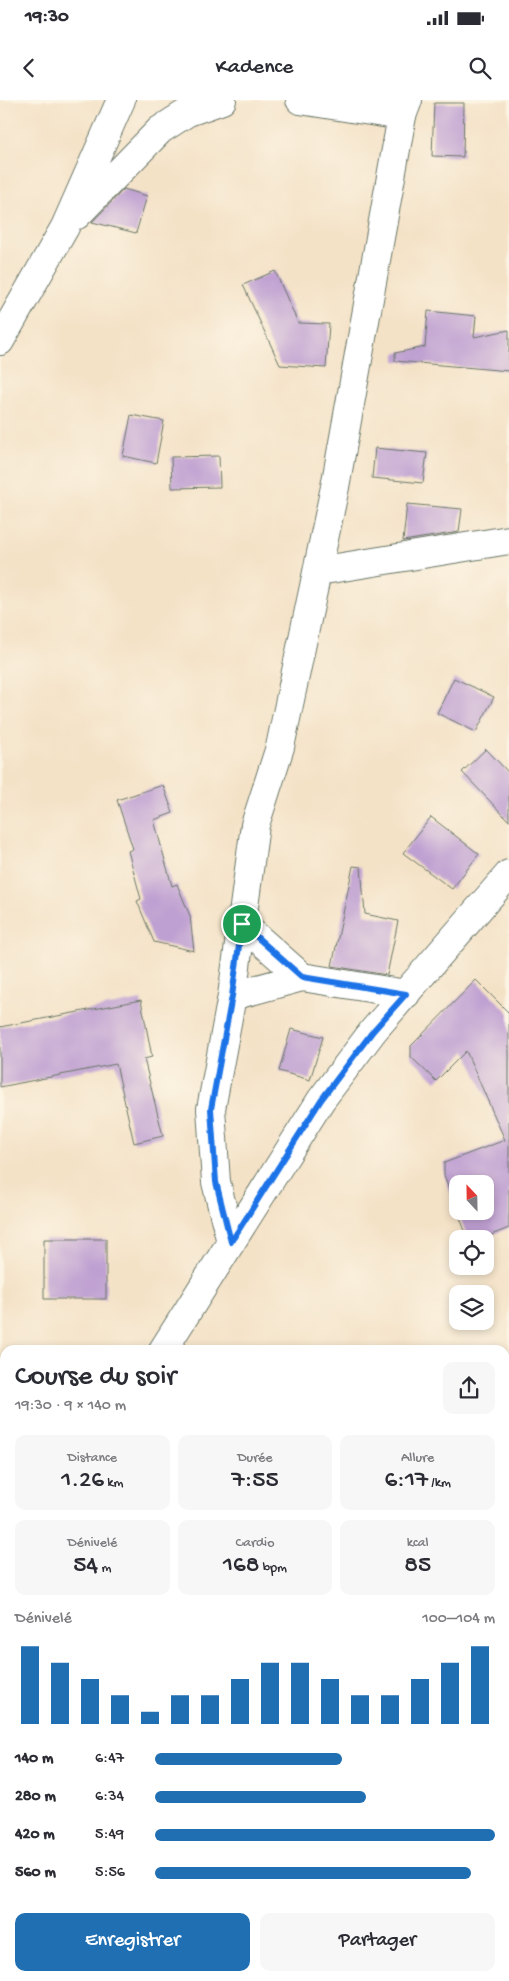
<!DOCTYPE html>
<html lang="fr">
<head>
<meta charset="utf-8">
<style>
	body { margin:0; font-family:"Gochi Hand",sans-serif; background:#f7f7f7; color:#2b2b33; height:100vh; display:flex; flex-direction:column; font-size:19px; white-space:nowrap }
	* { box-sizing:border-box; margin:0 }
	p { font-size:16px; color:#7c7c81 }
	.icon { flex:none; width:28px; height:28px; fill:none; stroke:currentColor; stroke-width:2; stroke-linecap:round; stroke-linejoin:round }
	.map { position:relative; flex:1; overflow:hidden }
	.panel { position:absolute; left:0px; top:1245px; width:510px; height:636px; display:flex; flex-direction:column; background:#fff; border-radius:15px 15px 0 0; box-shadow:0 2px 8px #0003 }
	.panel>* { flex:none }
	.needle { width:32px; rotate:338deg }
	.controls { position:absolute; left:449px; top:1075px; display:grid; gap:10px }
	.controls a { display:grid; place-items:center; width:45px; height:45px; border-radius:10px; background:#fff; box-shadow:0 2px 8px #0003; font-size:25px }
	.pin { position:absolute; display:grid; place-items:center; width:42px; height:42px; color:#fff; margin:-21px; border:2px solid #fff; border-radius:50%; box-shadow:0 1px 5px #0007 }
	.round { display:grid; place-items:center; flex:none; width:52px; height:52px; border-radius:10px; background:#f7f7f7 }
	.head { display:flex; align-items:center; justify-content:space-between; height:85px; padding:0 15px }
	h1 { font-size:28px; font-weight:600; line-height:38px }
	.stats { display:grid; grid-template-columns:repeat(3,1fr); gap:8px; height:85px; padding:5px 15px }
	.stats div { display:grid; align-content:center; border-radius:10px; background:#f7f7f7; text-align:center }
	.stats b { font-size:25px; font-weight:600 }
	.stats small { font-size:14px; font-weight:400 }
	.stats p { font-size:14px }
	.chart { height:140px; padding:10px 15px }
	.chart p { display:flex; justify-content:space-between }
	.chart svg { width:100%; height:90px; margin-top:5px; stroke:#1f6fb2; stroke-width:6 }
	.button { display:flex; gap:10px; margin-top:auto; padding:10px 15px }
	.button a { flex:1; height:58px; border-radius:10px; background:#1f6fb2; color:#fff; font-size:20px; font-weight:600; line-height:58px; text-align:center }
	.button a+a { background:#f7f7f7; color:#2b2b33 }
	ul { padding:0 15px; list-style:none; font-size:16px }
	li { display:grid; grid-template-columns:80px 60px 1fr; align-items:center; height:38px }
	li i { height:12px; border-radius:6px; background:#1f6fb2 }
	.status { display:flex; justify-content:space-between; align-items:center; height:35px; padding:0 25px; background:#fff; direction:ltr }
	.status svg { height:14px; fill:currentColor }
	header { display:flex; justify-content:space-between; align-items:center; height:65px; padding:0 15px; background:#fff; font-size:22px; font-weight:600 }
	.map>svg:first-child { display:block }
	.building { fill:#bfa0d2; fill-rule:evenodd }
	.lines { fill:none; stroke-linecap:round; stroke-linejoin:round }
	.street-casing { stroke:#6a7767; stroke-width:30 }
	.street { stroke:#fff; stroke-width:28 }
	.route-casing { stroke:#fff; stroke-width:10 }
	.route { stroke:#1a73e8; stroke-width:6 }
</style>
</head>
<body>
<div class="status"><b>19:30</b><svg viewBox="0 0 49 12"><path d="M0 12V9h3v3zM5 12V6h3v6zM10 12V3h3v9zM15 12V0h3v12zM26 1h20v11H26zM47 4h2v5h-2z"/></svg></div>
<header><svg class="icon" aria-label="back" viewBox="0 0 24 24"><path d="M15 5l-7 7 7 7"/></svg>Kadence<svg class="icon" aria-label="search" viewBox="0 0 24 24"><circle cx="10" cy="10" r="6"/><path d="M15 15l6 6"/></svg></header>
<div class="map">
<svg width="509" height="1881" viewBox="0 0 509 1881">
	<rect width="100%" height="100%" fill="#fcf5e5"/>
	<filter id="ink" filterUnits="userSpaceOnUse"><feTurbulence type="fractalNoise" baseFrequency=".02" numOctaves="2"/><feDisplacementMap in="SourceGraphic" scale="10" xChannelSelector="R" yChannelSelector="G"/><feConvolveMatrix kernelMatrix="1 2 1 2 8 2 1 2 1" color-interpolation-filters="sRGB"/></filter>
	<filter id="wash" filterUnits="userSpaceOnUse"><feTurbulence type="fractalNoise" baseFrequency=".0096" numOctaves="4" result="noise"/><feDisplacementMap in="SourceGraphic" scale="20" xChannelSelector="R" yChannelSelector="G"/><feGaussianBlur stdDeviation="1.12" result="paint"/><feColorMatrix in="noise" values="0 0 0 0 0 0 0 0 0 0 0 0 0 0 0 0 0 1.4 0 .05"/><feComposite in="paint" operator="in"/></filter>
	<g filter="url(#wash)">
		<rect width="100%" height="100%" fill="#f4e2c7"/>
		<g id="blocks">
			<path class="building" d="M434 3H464L463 57 432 56Z
				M124 89 147 96 136 133 92 122Z
				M275 171 298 223 329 224 326 268 280 265 243 185Z
				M428 211 476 216 474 237 509 230V271L395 261V253L425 247Z
				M131 315 164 321 156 363 123 356Z
				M375 348 427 353 423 383 372 378Z
				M219 356 220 387 172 388 171 357Z
				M407 404 462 409 459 432 403 441Z
				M454 578 494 597 476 632 437 613Z
				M486 649 509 673V721L462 672Z
				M163 685 173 713 154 720 172 786 177 784 190 816 194 851 154 842 137 801 141 799 128 751 133 749 117 700Z
				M431 717 479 754 452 789 403 753Z
				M353 766 361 767 365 814 398 821 387 875 332 866Z
				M476 880 509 913V1128L481 1139H468L444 1075V1063L505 1040 466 951 436 981 411 957V946ZM458 1084H485V1111H458Z
				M141 900 152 957 144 959 163 1036 134 1043 116 964 0 987V927Z
				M291 929 323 937 310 980 279 971Z
				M44 1139H106V1199H44Z"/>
		</g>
	</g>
	<g filter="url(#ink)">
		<use href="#blocks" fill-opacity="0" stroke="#6a7767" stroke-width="1"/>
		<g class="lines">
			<g class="street-casing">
				<path id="street" d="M300 0 402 16
					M77 115 160 30 188 12 222 0
					M0 241 65 127 121 0
					M318 471 509 440
					M242 824 302 877
					M232 896 302 877 406 894
					M231 1142 216 1082 211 1009 232 896 255 725 280 647 335 387 402 16 408 0
					M163 1250 321 1000 373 931 509 774
					M0 1281 5 1282
					M505 1407 509 1408
					M0 1550 5 1538"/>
			</g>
			<use href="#street" class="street"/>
		</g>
	</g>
	<g class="lines" filter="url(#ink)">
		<g class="route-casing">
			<path id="route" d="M242 824 302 877 406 894 373 931 321 1000 231 1142 216 1082 211 1009 232 896Z"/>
		</g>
		<use href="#route" class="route"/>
	</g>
</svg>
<div class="controls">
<a><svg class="needle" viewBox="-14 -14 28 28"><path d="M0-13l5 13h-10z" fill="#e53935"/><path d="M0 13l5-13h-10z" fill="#7c7c81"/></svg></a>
<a><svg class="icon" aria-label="locate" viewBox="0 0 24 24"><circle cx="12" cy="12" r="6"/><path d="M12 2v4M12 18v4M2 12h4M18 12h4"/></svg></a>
<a><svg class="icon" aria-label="layers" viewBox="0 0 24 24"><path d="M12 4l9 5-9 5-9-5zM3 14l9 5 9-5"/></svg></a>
</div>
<div class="pin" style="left:242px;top:824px;background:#1e9e55"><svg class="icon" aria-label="arrive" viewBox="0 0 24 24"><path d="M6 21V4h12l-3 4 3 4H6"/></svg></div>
<section class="panel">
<div class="head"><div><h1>Course du soir</h1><p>19:30 · 9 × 140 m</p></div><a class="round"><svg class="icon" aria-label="share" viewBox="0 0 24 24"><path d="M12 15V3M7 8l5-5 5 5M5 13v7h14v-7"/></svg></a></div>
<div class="stats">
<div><p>Distance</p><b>1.26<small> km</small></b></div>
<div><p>Durée</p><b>7:55</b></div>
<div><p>Allure</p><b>6:17<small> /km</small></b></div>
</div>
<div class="stats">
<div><p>Dénivelé</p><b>54<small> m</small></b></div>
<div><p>Cardio</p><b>168<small> bpm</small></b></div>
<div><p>kcal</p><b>85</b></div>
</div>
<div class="chart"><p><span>Dénivelé</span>100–104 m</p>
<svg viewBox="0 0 160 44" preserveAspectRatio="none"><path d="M5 44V6M15 44V14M25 44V22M35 44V30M45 44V38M55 44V30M65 44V30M75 44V22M85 44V14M95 44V14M105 44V22M115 44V30M125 44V30M135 44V22M145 44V14M155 44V6"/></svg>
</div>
<ul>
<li><b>140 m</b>6:47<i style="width:55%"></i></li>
<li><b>280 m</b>6:34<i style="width:62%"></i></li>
<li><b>420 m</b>5:49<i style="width:100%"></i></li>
<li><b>560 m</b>5:56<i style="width:93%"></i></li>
</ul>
<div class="button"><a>Enregistrer</a><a>Partager</a></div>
</section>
</div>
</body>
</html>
